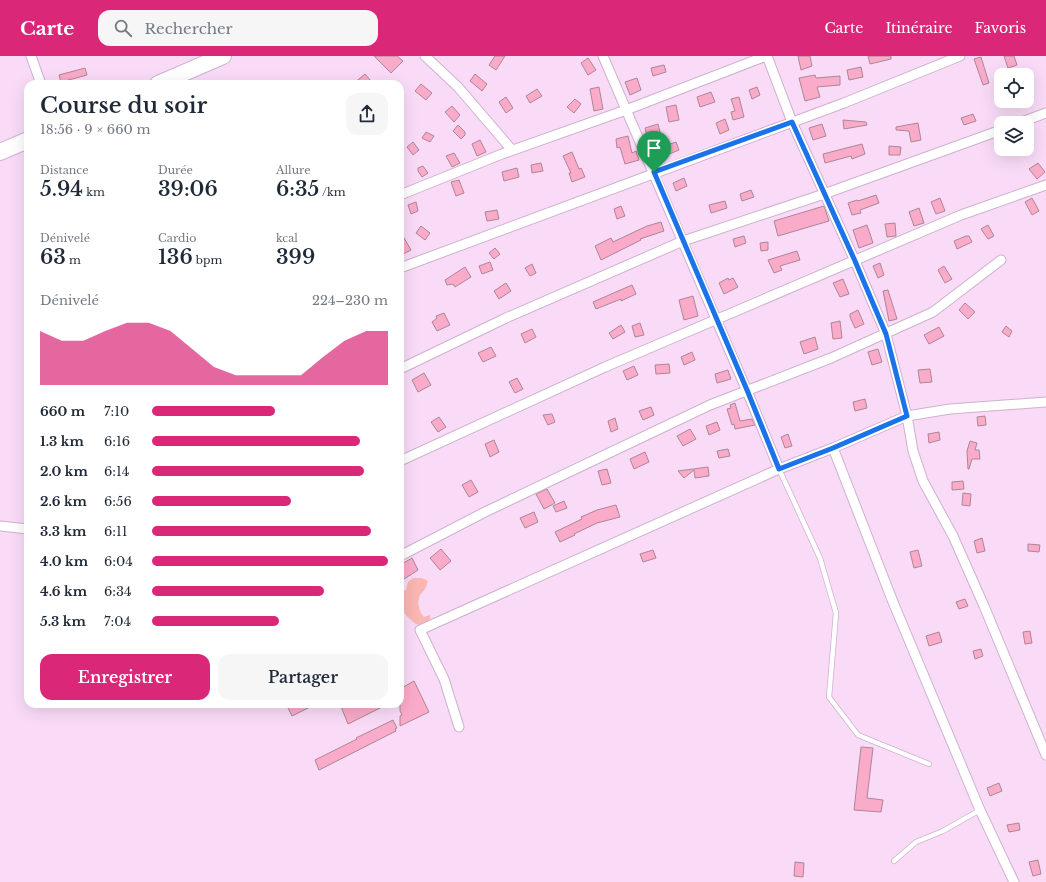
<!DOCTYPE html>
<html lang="fr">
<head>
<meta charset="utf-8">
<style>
	body { margin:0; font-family:"Libre Baskerville",serif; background:#f6f6f7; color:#1f2937; height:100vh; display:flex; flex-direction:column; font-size:15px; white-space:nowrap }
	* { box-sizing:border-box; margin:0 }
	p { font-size:13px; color:#747a83 }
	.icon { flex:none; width:22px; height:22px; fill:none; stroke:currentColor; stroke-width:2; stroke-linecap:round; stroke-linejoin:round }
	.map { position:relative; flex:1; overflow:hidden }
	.panel { position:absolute; left:24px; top:24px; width:380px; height:628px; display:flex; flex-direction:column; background:#fff; border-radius:12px; box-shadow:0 4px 16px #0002 }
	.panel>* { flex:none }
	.buttons { position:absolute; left:994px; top:12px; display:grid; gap:8px }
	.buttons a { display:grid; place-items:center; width:40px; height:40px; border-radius:8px; background:#fff; box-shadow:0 4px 16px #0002; font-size:20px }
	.pin { position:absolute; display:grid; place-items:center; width:34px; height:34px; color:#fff; margin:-41px -17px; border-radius:50% 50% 50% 0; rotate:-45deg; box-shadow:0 0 4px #0007 }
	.pin .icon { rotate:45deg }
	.round { display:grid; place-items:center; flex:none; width:42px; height:42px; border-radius:12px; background:#f6f6f7 }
	.head { display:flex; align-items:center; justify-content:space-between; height:68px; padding:0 16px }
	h1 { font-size:22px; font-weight:600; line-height:30px }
	.stats { display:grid; grid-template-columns:repeat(3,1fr); gap:6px; height:68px; padding:4px 16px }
	.stats div { display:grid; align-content:center }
	.stats b { font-size:20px; font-weight:600 }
	.stats small { font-size:11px; font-weight:400 }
	.stats p { font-size:11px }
	.chart { height:112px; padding:8px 16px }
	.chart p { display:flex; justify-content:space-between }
	.chart svg { width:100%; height:72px; margin-top:4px; fill:#db2777; opacity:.7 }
	.primary-button { display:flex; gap:8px; margin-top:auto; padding:8px 16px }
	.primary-button a { flex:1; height:46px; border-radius:12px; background:#db2777; color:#fff; font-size:16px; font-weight:600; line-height:46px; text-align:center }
	.primary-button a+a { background:#f6f6f7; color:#1f2937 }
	ul { padding:0 16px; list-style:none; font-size:13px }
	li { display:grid; grid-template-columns:64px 48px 1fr; align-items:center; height:30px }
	li i { height:10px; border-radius:5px; background:#db2777 }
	header { display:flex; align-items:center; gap:24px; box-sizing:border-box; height:56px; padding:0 20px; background:#db2777; color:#fff }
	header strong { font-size:19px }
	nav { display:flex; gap:22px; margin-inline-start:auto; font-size:14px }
	.search { width:280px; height:36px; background:#f6f6f7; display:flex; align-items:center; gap:10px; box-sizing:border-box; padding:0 14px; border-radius:12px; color:#747a83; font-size:15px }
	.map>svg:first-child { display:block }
	.green { fill:#f9b6b3 }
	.building { fill:#faabc9; stroke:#ac8694 }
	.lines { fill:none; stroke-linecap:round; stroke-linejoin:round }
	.lane-casing { stroke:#ceb1cd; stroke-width:6 }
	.street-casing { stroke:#ceb1cd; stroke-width:11 }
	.highway-casing { stroke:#ceb1cd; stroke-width:18 }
	.lane { stroke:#fff; stroke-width:4.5 }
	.street { stroke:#fff; stroke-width:9 }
	.highway { stroke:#fff; stroke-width:16 }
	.route-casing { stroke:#fff; stroke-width:8 }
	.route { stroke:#1a73e8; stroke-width:5 }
</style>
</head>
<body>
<header>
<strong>Carte</strong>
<div class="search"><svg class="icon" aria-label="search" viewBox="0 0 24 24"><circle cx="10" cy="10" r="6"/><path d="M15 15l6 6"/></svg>Rechercher</div>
<nav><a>Carte</a><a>Itinéraire</a><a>Favoris</a></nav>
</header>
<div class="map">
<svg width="1046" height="826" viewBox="0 0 1046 826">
	<rect width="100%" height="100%" fill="#f9dbf7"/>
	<path class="green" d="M413 522H422L428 525C426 535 421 535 419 542 417 548 420 557 424 561L430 559V563L421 569C416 569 413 566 410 563 400 555 400 548 400 536L406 534 408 526Z"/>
	<path class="building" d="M374 0H397L403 5 391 17Z
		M495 0H505L496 14 489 9Z
		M798 0H810L812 10 801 14Z
		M868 0H891V3L870 8Z
		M1004 0H1014L1017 9 1008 12Z
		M981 1 989 27 983 29 974 3Z
		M588 2 596 14 588 19 581 7Z
		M664 9 666 16 653 20 651 12Z
		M861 11 863 21 849 24 847 14Z
		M85 12 87 19 61 26 59 19Z
		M365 18 370 24 365 28H353Z
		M475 18 487 28 482 35 470 25Z
		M815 19 816 22 840 20V29L817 31 820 41 805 45 799 22Z
		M637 22 641 34 630 39 625 26Z
		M421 28 432 37 426 44 415 35Z
		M599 31 603 53 594 55 590 33Z
		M757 31 760 39 752 43 749 34Z
		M537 33 542 40 530 47 526 40Z
		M711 36 715 46 700 51 697 41Z
		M506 41 513 52 506 57 499 46Z
		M739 41 744 61 733 64 731 56 735 55 731 43Z
		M575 43 581 48 574 57 567 51Z
		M676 49 679 64 669 66 666 51Z
		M452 50 460 59 454 66 445 56Z
		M973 58 976 65 964 69 961 62Z
		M725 63 729 74 720 78 716 67Z
		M843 64 866 66 867 69 844 73Z
		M918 67 921 84 911 86 909 75 896 74V71Z
		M658 68 660 76 647 80 645 72Z
		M822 68 826 80 813 84 809 72Z
		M458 69 465 76V79L461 83 453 75Z
		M426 76 434 80 430 86 422 82Z
		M628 80 632 97 636 95 639 104 625 108 620 91 617 92 616 83Z
		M480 84 486 96 477 100 472 88Z
		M413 86 419 94 413 99 407 91Z
		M676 86 679 94 667 99 664 90Z
		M862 88 865 98 852 103 851 100 825 107 823 98Z
		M889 90 901 91 900 99H889Z
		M572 96 579 113 581 112 585 121 572 126 569 117H571L563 100Z
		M454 97 460 107 452 111 446 100Z
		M541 107 543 115 532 117 531 109Z
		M1038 107 1045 116 1037 123 1029 113Z
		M423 110 428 117 422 121 418 115V112Z
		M517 112 519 121 504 125 502 116Z
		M684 122 687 130 676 135 673 127Z
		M459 124 464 137 456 140 451 126Z
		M751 134 754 141 742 145 740 138Z
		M876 139 879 147 860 154 861 157 852 159 848 147 857 144 858 145Z
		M940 142 945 155 936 158 931 146Z
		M1032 142 1039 155 1032 159 1025 146Z
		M725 145 727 152 711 157 709 149Z
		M416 146 418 155 411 158 408 149Z
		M621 150 625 160 617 163 614 153Z
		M824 150 829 165 778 180 774 165Z
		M919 152 924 167 914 170 909 156Z
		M497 154 499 163 487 165 485 156Z
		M661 166 664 175 640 183 641 184 601 204 595 190 611 182 613 186 647 170Z
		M895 167 896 180 887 181 885 168Z
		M867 169 873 187 859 192 853 174Z
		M988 169 994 180 988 183 981 173Z
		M421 170 430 177 425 184 416 177Z
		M400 175 411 194 403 198 400 193Z
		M744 180 746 187 735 191 733 183Z
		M966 180H969L972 186 957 193 954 185Z
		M768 186V194L761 195 760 187Z
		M495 192 500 198 494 203 489 197Z
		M797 195 800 204 780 210 782 214 774 217 768 204Z
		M490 206 493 214 482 218 479 210Z
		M880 207 884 219 878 222 873 210Z
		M532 208 536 217 530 220 525 212Z
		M944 210 952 223 945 227 938 214Z
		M465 211 471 221 455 231 453 228 447 229 445 224Z
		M728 222 729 224 733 222 738 231 724 238 719 227Z
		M843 223 849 238 840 241 833 227Z
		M506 227 511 235 499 243 494 235Z
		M632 229 636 238 621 245V243L596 253 593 246Z
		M888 234 897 263 889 265 883 235Z
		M693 240 698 260 684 264 679 244Z
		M965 247 975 256 968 263 959 254Z
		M858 254 864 268 855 272 850 261V258Z
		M444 257 450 269 437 275 432 266 437 262 436 260Z
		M840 265 842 282 833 283 831 267Z
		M640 267 644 279 635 281 632 270Z
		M621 269 625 276 613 283 609 277Z
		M1006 270 1012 275 1009 281 1002 276Z
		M939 271 944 280 929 288 924 279Z
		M532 273 536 281 525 287 521 278Z
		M815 281 818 293 804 298 800 286Z
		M491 291 496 300 483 306 478 297Z
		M878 293 882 306 872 309 868 296Z
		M692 296 695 304 684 309 681 301Z
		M669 308 670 317 656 318 655 309Z
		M634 310 638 319 627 324 623 315Z
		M930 313 932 326 920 327 918 314Z
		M728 314 731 323 717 327 715 318Z
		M424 317 431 329 418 336 412 324Z
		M517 322 523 333 515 337 509 326Z
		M865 343 867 352 855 355 853 346Z
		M735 347 740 365 752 363 755 369 735 373 734 368 732 369 727 353 731 352 730 349Z
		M651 351 654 359 643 364 639 355Z
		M552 358 555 366 548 369 543 359Z
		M985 360 986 369 978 370 977 361Z
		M439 361 446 371 438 376 431 366Z
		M615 362 618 373 611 376 608 365Z
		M717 366 720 374 709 379 706 370Z
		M690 373 696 383 683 390 677 380Z
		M939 376 940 384 929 387 928 378Z
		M788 378 792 390 785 392 781 381Z
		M494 384 499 396 490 401 485 388Z
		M970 385 977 387 975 394H979L980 403H972L969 413H968L967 395Z
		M728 393 730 400 719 402 717 395Z
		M645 396 649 406 634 413 630 403Z
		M708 411 709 420 695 422 694 414 684 422 678 415Z
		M607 413 611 427 602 429 598 415Z
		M471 424 478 436 469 441 462 429Z
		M963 425 964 433 952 434V426Z
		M547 433 555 447 544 453 536 438Z
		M963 437 971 438 970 450 962 449Z
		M564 445 567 452 556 456 553 450Z
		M616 449 620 461 597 467 574 478 575 479 560 486 555 476 582 463 581 461 597 454Z
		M534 456 538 466 525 472 520 462Z
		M982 482 985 495 977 497 974 485Z
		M1028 488 1040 489 1039 496 1028 495Z
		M441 493 451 505 440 514 430 502Z
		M653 494 656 502 643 506 640 498Z
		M918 494 922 510 914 512 910 496Z
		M412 502 418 514 404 523 400 516V509Z
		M965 543 968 550 959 553 956 546Z
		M1030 575 1032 587 1025 588 1023 576Z
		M939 576 942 586 929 590 926 580Z
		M981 593 983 600 975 603 973 595Z
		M414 625 429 656 400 670V660L402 659 400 655V633Z
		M291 648H316L292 660 287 650Z
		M340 648H388L348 668Z
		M393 664 397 672 395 673 396 675 319 714 315 704 357 683 356 682Z
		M861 691 873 692 867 742 883 744 881 756 854 754Z
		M999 727 1002 735 990 740 987 732Z
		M1019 767 1020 774 1009 776 1007 769Z
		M1038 804 1041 818 1033 820 1029 806Z
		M795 806 804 807 803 821 794 820Z"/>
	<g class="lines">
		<g class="lane-casing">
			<path id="lane" d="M779 413 820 502 836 557 829 641 858 679 929 708
				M894 805 916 786 943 775 980 754"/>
		</g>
		<g class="street-casing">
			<path id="street" d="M31 0 41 28
				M425 0 458 31 512 94
				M603 0 747 335 779 413
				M767 0 792 66 855 205 886 278 907 360 913 395 923 425 953 480 984 550 1046 699
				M1019 67 1046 57
				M400 139 502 98 626 54 766 0
				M400 212 844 47 960 0
				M400 313 506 262 683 185 824 138 1001 74
				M833 392 893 546 980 754 1014 826
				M400 405 605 311 961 159 1046 129
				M0 470 28 473
				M400 500 485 456 710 349 831 302 933 256 1001 204
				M459 671 444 623 420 574 779 413 833 392 907 360 950 353 1046 346"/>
		</g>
		<g class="highway-casing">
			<path id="highway" d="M158 28 223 0
				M0 96 28 84"/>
		</g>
		<use href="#lane" class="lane"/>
		<use href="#street" class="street"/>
		<use href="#highway" class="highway"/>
	</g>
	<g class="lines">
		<g class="route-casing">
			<path id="route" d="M792 66 855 205 886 278 907 360 833 392 779 413 747 334 654 116Z"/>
		</g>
		<use href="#route" class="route"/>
	</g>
</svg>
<div class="buttons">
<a><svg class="icon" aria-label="locate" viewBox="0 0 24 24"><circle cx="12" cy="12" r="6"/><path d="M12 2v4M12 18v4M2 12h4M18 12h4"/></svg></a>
<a><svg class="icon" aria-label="layers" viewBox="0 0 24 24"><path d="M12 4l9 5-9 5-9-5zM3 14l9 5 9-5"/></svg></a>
</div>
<div class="pin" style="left:654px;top:116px;background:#1e9e55"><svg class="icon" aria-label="arrive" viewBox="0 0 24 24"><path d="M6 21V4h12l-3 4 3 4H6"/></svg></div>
<section class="panel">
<div class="head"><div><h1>Course du soir</h1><p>18:56 · 9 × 660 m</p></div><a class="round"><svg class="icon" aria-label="share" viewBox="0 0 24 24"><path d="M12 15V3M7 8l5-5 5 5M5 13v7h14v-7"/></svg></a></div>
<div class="stats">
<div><p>Distance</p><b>5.94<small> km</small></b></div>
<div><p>Durée</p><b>39:06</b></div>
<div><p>Allure</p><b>6:35<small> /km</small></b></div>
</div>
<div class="stats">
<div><p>Dénivelé</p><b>63<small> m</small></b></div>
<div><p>Cardio</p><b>136<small> bpm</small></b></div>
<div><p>kcal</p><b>399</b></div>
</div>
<div class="chart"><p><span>Dénivelé</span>224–230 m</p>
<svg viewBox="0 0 160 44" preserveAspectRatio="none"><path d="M0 44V11L10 17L20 17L30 11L40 6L50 6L60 11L70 22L80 33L90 38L100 38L110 38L120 38L130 27L140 17L150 11L160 11V44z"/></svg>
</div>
<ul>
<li><b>660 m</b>7:10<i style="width:52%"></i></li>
<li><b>1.3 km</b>6:16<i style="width:88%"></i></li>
<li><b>2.0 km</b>6:14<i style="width:90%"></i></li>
<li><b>2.6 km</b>6:56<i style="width:59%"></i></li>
<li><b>3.3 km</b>6:11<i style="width:93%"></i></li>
<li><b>4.0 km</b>6:04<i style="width:100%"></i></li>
<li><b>4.6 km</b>6:34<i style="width:73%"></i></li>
<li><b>5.3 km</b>7:04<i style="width:54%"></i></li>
</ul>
<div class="primary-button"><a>Enregistrer</a><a>Partager</a></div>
</section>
</div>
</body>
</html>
